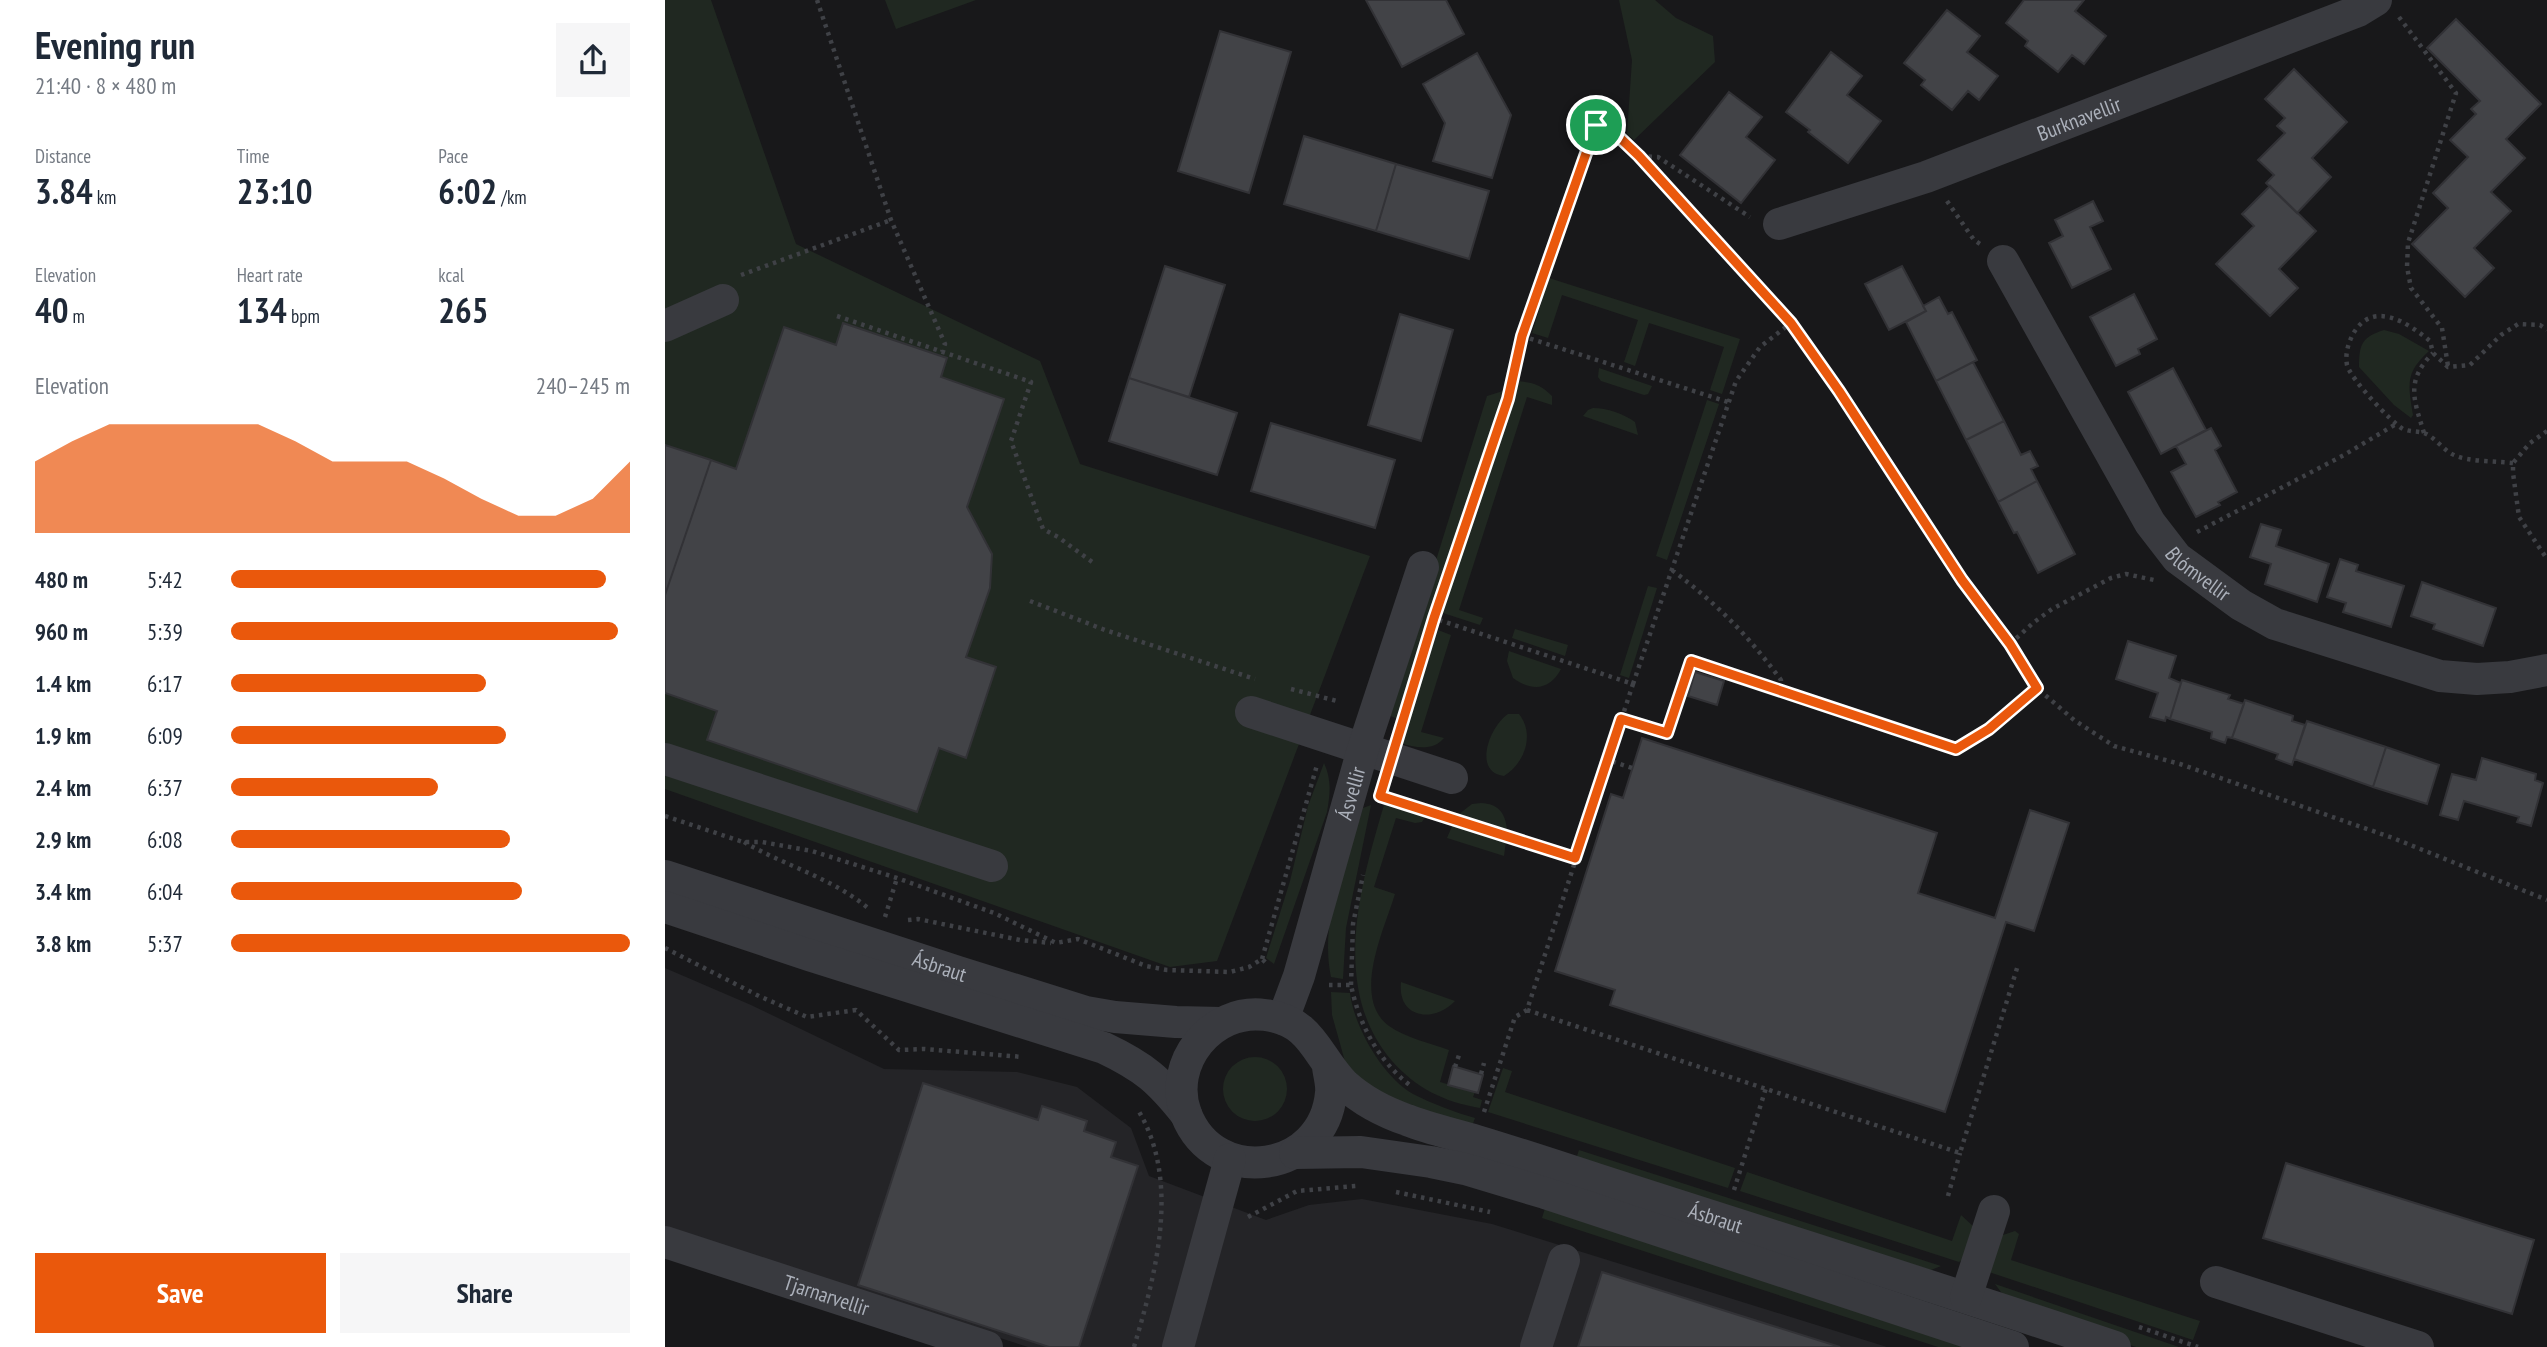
<!DOCTYPE html>
<html lang="en">
<head>
<meta charset="utf-8">
<style>
	body { margin:0; font-family:"PT Sans Narrow",sans-serif; background:#f6f6f7; color:#1f2937; height:100vh; display:flex; flex-direction:column; font-size:26px; white-space:nowrap }
	* { box-sizing:border-box; margin:0 }
	p { font-size:23px; color:#747a83 }
	.icon { flex:none; width:38px; height:38px; fill:none; stroke:currentColor; stroke-width:2; stroke-linecap:round; stroke-linejoin:round }
	.map { position:relative; flex:1; overflow:hidden }
	.drawer { display:flex; flex-direction:column; background:#fff; width:665px }
	.drawer>* { flex:none }
	.pin { position:absolute; display:grid; place-items:center; width:60px; height:60px; color:#fff; margin:-30px; border:4px solid #fff; border-radius:50%; box-shadow:0 2px 7px #0007 }
	.round { display:grid; place-items:center; flex:none; width:74px; height:74px; border-radius:0px; background:#f6f6f7 }
	.overview { display:flex; align-items:center; justify-content:space-between; height:119px; padding:0 35px }
	h1 { font-size:38px; font-weight:800; line-height:52px }
	.metrics { display:grid; grid-template-columns:repeat(3,1fr); gap:10px; height:119px; padding:7px 35px }
	.metrics div { display:grid; align-content:center }
	.metrics b { font-size:35px; font-weight:800 }
	.metrics small { font-size:19px; font-weight:400 }
	.metrics p { font-size:19px }
	.chart { height:196px; padding:14px 35px }
	.chart p { display:flex; justify-content:space-between }
	.chart svg { width:100%; height:126px; margin-top:7px; fill:#ea580c; opacity:.7 }
	.button { display:flex; gap:14px; margin-top:auto; padding:14px 35px }
	.button a { flex:1; height:80px; border-radius:0px; background:#ea580c; color:#fff; font-size:28px; font-weight:800; line-height:80px; text-align:center }
	.button a+a { background:#f6f6f7; color:#1f2937 }
	ul { padding:0 35px; list-style:none; font-size:23px }
	li { display:grid; grid-template-columns:112px 84px 1fr; align-items:center; height:52px }
	li i { height:18px; border-radius:9px; background:#ea580c }
	main { display:flex; flex:1; min-height:0 }
	.map>svg:first-child { display:block }
	.built { fill:#242427 }
	.green { fill:#202821 }
	.building { fill:#424347; stroke:#323236; stroke-width:2 }
	.lines { fill:none; stroke-linecap:round; stroke-linejoin:round }
	.path { stroke:#3f4146; stroke-width:4.5; stroke-dasharray:3.5 5; stroke-linecap:butt }
	.minor { stroke:#393a3f; stroke-width:32 }
	.route-casing { stroke:#fff; stroke-width:14 }
	.route { stroke:#ea580c; stroke-width:9 }
	.labels { text-anchor:middle; dominant-baseline:central; stroke-width:6; stroke-linejoin:round; paint-order:stroke }
	.street-label { font-size:21px; fill:#abb0ba; stroke:#131315 }
</style>
</head>
<body>
<main>
<section class="drawer">
<div class="overview"><div><h1>Evening run</h1><p>21:40 · 8 × 480 m</p></div><a class="round"><svg class="icon" aria-label="share" viewBox="0 0 24 24"><path d="M12 15V3M7 8l5-5 5 5M5 13v7h14v-7"/></svg></a></div>
<div class="metrics">
<div><p>Distance</p><b>3.84<small> km</small></b></div>
<div><p>Time</p><b>23:10</b></div>
<div><p>Pace</p><b>6:02<small> /km</small></b></div>
</div>
<div class="metrics">
<div><p>Elevation</p><b>40<small> m</small></b></div>
<div><p>Heart rate</p><b>134<small> bpm</small></b></div>
<div><p>kcal</p><b>265</b></div>
</div>
<div class="chart"><p><span>Elevation</span>240–245 m</p>
<svg viewBox="0 0 160 44" preserveAspectRatio="none"><path d="M0 44V19L10 12L20 6L30 6L40 6L50 6L60 6L70 12L80 19L90 19L100 19L110 25L120 32L130 38L140 38L150 32L160 19V44z"/></svg>
</div>
<ul>
<li><b>480 m</b>5:42<i style="width:94%"></i></li>
<li><b>960 m</b>5:39<i style="width:97%"></i></li>
<li><b>1.4 km</b>6:17<i style="width:64%"></i></li>
<li><b>1.9 km</b>6:09<i style="width:69%"></i></li>
<li><b>2.4 km</b>6:37<i style="width:52%"></i></li>
<li><b>2.9 km</b>6:08<i style="width:70%"></i></li>
<li><b>3.4 km</b>6:04<i style="width:73%"></i></li>
<li><b>3.8 km</b>5:37<i style="width:100%"></i></li>
</ul>
<div class="button"><a>Save</a><a>Share</a></div>
</section>
<div class="map">
<svg width="1882" height="1347" viewBox="0 0 1882 1347">
	<rect width="100%" height="100%" fill="#18181a"/>
	<path class="built" d="M0 968 86 1005 219 1069 352 1072 412 1087 466 1128 484 1176 601 1220 644 1205 697 1199 827 1224 1222 1347H363L0 1230Z"/>
	<path class="green" d="M0 0H46L131 244 375 361 415 464 705 556 552 961 505 967 0 789Z
		M220 0H311L231 29Z
		M954 0H990L1011 18 1048 36 1050 62 969 140 962 134 967 60Z
		M884 278 1075 339 1057 394 1045 390 1059 347 984 323 970 366 959 362 973 320 897 295 883 338 867 333Z
		M1719 330 1734 334 1764 351C1740 373 1743 384 1748 415L1746 418 1729 405 1694 367C1694 344 1697 337 1719 330Z
		M934 368 987 386 983 394 979 395 936 381 933 377Z
		M852 381C867 382 877 385 887 396V405L862 397 794 610 818 618 815 625 778 613Z
		M838 391 733 719 723 715 822 396Z
		M1042 400 1054 404 1002 560 991 556Z
		M928 408C942 408 959 414 970 422L973 435 918 416 923 410Z
		M983 586 992 588 964 678 955 675Z
		M850 629 903 645 900 656 847 638Z
		M773 630 786 635 756 732 779 738C769 751 750 748 736 743Z
		M844 651 896 669C885 690 867 692 848 678L842 661Z
		M843 714H854C870 734 860 763 839 776 807 772 825 726 843 714Z
		M659 763C667 781 665 794 662 812L609 964 601 958 625 881 643 806Z
		M816 803C833 804 840 812 842 829L794 814 807 804Z
		M706 805 681 928 678 979 666 977C654 920 681 862 698 808Z
		M719 805 760 817 757 822 750 823 731 818 709 887 730 894C719 930 686 998 724 1026 741 1038 765 1043 784 1050L775 1082 810 1092 808 1097 817 1100 815 1108C779 1102 751 1088 727 1061 665 989 695 886 719 805Z
		M788 824 841 841 839 856 782 838Z
		M736 982 790 1001C768 1024 732 1018 736 982Z
		M666 992 685 993C689 1027 718 1077 748 1094 768 1104 789 1112 810 1118L806 1129 715 1101 681 1065 667 1015Z
		M558 1089a32 32 0 1 1 64 0a32 32 0 1 1-64 0Z
		M838 1068 847 1071 840 1092 1070 1168 1063 1188 823 1112Z
		M914 1150 1276 1266 1266 1270 910 1162Z
		M1082 1172 1287 1241 1296 1215 1309 1227 1300 1258 1294 1262 1075 1191Z
		M881 1205 1314 1347H1273L877 1218Z
		M1350 1231 1354 1234 1346 1260 1535 1321 1528 1340 1324 1272 1335 1236Z
		M1330 1284 1514 1347H1471L1403 1325 1342 1300Z"/>
	<path class="building" d="M701 0H781L799 34 737 67Z
		M1359 0H1419L1410 11 1441 36 1419 64 1407 55 1393 72 1360 46 1363 41 1341 23Z
		M1282 10 1315 36 1302 52 1333 76 1314 100 1303 91 1287 110 1256 85 1260 80 1239 63Z
		M1791 19 1876 104 1841 139 1860 158 1826 192 1846 211 1809 248 1829 268 1800 297 1747 244 1783 208 1768 193 1803 157 1785 140 1811 114 1806 109 1815 101 1762 48Z
		M555 31 626 52 584 193 513 171Z
		M1166 52 1197 76 1182 95 1216 121 1183 163 1143 132 1145 130 1121 112Z
		M812 53 846 115 827 178 768 161 780 123 758 84Z
		M1629 69 1682 122 1647 158 1666 177 1632 213 1601 183 1609 175 1593 160 1620 133 1612 126 1620 118 1600 99Z
		M1064 92 1097 117 1081 137 1110 160 1076 203 1015 155Z
		M639 136 731 164 711 231 619 204Z
		M731 164 824 191 804 259 711 231Z
		M1605 186 1651 231 1614 269 1633 288 1605 316 1551 264 1589 226 1577 214Z
		M1428 201 1438 221 1425 227 1446 269 1407 288 1384 243 1398 236 1390 220Z
		M500 266 560 285 524 397 464 378Z
		M1237 266 1261 311 1224 330 1200 284Z
		M1469 294 1492 339 1473 349 1475 354 1451 366 1425 317Z
		M1274 297 1283 314 1287 312 1312 360 1271 381 1241 322 1261 311 1258 306Z
		M735 314 788 330 756 441 703 425Z
		M178 323 282 358 276 377 339 399 302 507 327 554 325 588 301 657 331 667 301 758 274 748 252 812 42 740 52 711 0 693V595L46 460 71 469 119 327 171 345Z
		M1308 362 1339 421 1301 440 1271 381Z
		M1508 368 1541 430 1496 454 1463 392Z
		M464 378 572 413 552 475 444 441Z
		M1339 421 1356 455 1365 451 1373 466 1366 469 1372 481 1333 502 1301 440Z
		M606 423 730 460 710 528 586 491Z
		M1546 428 1556 446 1550 450 1572 492 1553 502 1555 505 1531 517 1506 472 1521 464 1511 446Z
		M0 445 46 460 0 595Z
		M1372 481 1410 554 1373 573 1352 532 1349 533 1333 502Z
		M1596 524 1616 530 1611 546 1664 564 1652 602 1600 584 1606 564 1585 557Z
		M1675 559 1693 565 1691 571 1739 586 1726 627 1678 612 1681 603 1662 597Z
		M1757 582 1831 608 1818 646 1768 629 1770 624 1746 616Z
		M1463 641 1511 656 1504 678 1516 683 1505 719 1501 717 1500 721 1485 717 1493 693 1451 679Z
		M1030 672 1059 681 1052 705 1023 696Z
		M1517 680 1565 695 1563 699 1579 704 1567 738 1562 737 1560 743 1546 738 1547 732 1505 719Z
		M1580 700 1628 716 1627 721 1640 725 1627 765 1611 759 1613 754 1567 738Z
		M1642 721 1721 747 1708 787 1629 759Z
		M977 738 1272 833 1253 893 1330 918 1365 810 1404 823 1369 931 1341 922 1280 1112 945 1005 950 990 890 971 946 794 958 798Z
		M1721 747 1774 765 1762 804 1708 787Z
		M1817 758 1871 774 1870 780 1878 783 1866 826 1852 822 1854 817 1799 801 1793 820 1775 815 1787 774 1811 780Z
		M788 1066 818 1075 813 1093 783 1085Z
		M258 1083 373 1120 377 1106 422 1121 419 1131 451 1142 446 1157 473 1166 414 1347H384L193 1285Z
		M1621 1163 1869 1240 1847 1314 1598 1238Z
		M937 1272 1175 1347H913Z"/>
	<g class="lines">
		<path class="path" d="M152 0 226 220 280 344 277 352
			M1734 17 1791 93 1743 243 1742 267 1746 288 1777 328 1783 366
			M975 156 993 157 1085 217
			M1282 201 1309 240 1315 244
			M76 275 226 220
			M172 316 366 382 346 441 378 529 393 537 430 564
			M857 336 1063 402
			M1882 431 1865 443 1848 463V473L1854 517 1882 559
			M1759 433C1749 400 1740 381 1768 353
			M1848 463C1832 461 1803 462 1789 455 1779 451 1770 437 1759 433 1752 431 1746 432 1738 429 1726 422 1685 378 1682 365 1680 354 1683 344 1688 334 1708 299 1743 323 1765 341L1768 353 1783 367 1805 365 1836 335 1853 324 1875 325 1882 330
			M1532 532 1679 455 1731 424
			M789 561 843 399 857 336 931 125 953 136 974 156 1126 323 1174 392 1297 580 1345 644 1372 688 1409 720 1449 746 1515 764 1728 838 1882 900
			M1007 570C1053 605 1081 633 1116 680V691L1291 749 1324 729 1372 688
			M365 601 440 630 590 679
			M774 620 968 684 943 760 967 768
			M1345 644 1368 623 1387 609 1446 578 1461 574 1489 580
			M968 684 1071 381 1095 347 1126 323
			M626 689 672 701
			M956 719 1002 733 1026 661 1116 691
			M716 796 910 858
			M0 816 78 842H97L147 851 232 878 329 913 391 943 413 939 481 966 502 970 565 972 584 967 597 959 603 965
			M79 842C120 866 168 878 204 909
			M220 917 232 878
			M243 920 253 919 355 940 386 943
			M0 948 94 996 142 1017 191 1010 234 1050 259 1049 358 1057
			M597 959 652 765
			M664 985H686C694 1024 713 1061 746 1086
			M686 985 688 924 698 875
			M862 1010 1295 1153 1353 965
			M790 1067 794 1055
			M816 1074 819 1063
			M819 1112 850 1017 862 1010 943 760
			M1069 1190 1101 1088
			M731 1192 825 1212
			M1283 1196 1295 1153
			M583 1217 632 1191 691 1186
			M1474 1327 1533 1347
			M469 1347C491 1273 516 1181 473 1110"/>
		<g class="minor">
			<path id="s1" d="M1114 224 1261 177 1693 11 1711 0"/>
			<path id="s2" d="M1338 261 1485 523 1512 558 1576 605 1610 624 1775 676 1812 679 1845 677 1882 670"/>
			<path d="M0 326 58 300"/>
			<path d="M586 712 787 778"/>
			<path d="M0 759 327 866"/>
			<path id="s3" d="M0 876 293 972 421 1012 450 1017 511 1022 556 1023"/>
			<path d="M0 907 144 955 439 1048C479 1067 494 1080 521 1114"/>
			<path id="s4" d="M618 1019 634 976 698 749 758 567"/>
			<path id="s5" d="M663 1067C664 1075 667 1085 666 1093 659 1173 550 1189 521 1114 502 1063 547 1008 600 1015 648 1021 651 1056 680 1085 699 1102 719 1112 742 1120 765 1129 789 1134 812 1141 852 1153 891 1166 931 1179 1104 1235 1278 1289 1450 1347"/>
			<path d="M630 1153 696 1152 766 1162 800 1169 880 1193 1348 1347"/>
			<path id="s6" d="M0 1242 322 1347"/>
			<path d="M1551 1282 1753 1347"/>
			<path d="M1301 1297 1329 1211"/>
			<path d="M513 1347 565 1159"/>
			<path d="M871 1347 899 1260"/>
		</g>
	</g>
	<g class="lines">
		<g class="route-casing">
			<path id="route" d="M931 125 953 136 974 156 1126 323 1174 391 1297 580 1345 644 1372 688 1324 729 1291 749 1026 661 1002 733 956 719 910 858 715 796 769 618 843 399 857 336Z"/>
		</g>
		<use href="#route" class="route"/>
	</g>
	<g class="labels">
		<g class="street-label">
			<text stroke="none"><textPath href="#s1" startOffset="318">Burknavellir</textPath></text>
			<text stroke="none"><textPath href="#s2" startOffset="371">Blómvellir</textPath></text>
			<text stroke="none"><textPath href="#s4" startOffset="236">Ásvellir</textPath></text>
			<text stroke="none"><textPath href="#s3" startOffset="289">Ásbraut</textPath></text>
			<text stroke="none"><textPath href="#s5" startOffset="886">Ásbraut</textPath></text>
			<text stroke="none"><textPath href="#s6" startOffset="170">Tjarnarvellir</textPath></text>
		</g>
	</g>
</svg>
<div class="pin" style="left:931px;top:125px;background:#1e9e55"><svg class="icon" aria-label="arrive" viewBox="0 0 24 24"><path d="M6 21V4h12l-3 4 3 4H6"/></svg></div>
</div>
</main>
</body>
</html>
